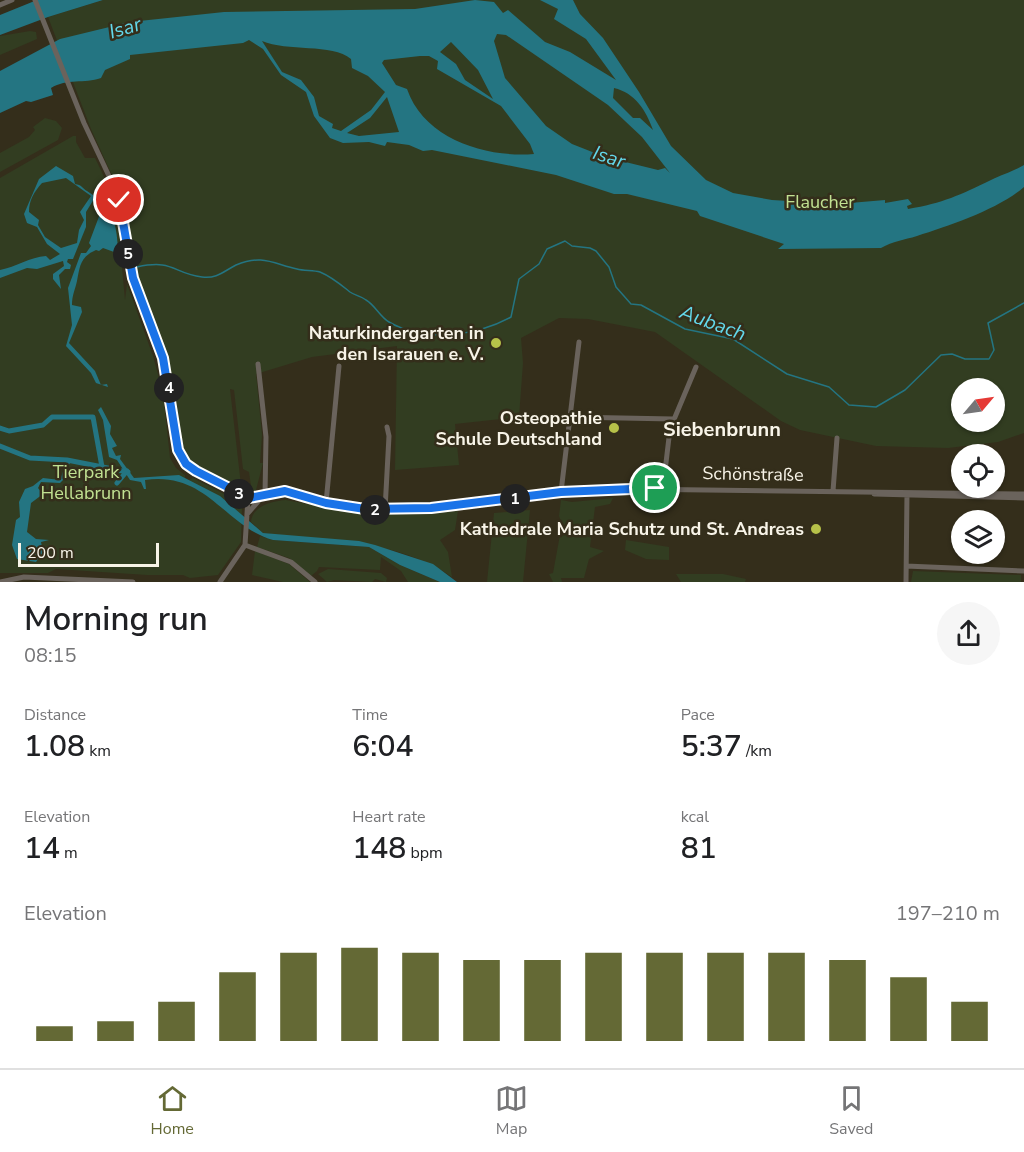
<!DOCTYPE html>
<html lang="en">
<head>
<meta charset="utf-8">
<style>
	body { margin:0; font-family:"Nunito Sans",sans-serif; background:#f6f6f6; color:#202124; height:100vh; display:flex; flex-direction:column; font-size:22px; white-space:nowrap }
	* { box-sizing:border-box; margin:0 }
	p { font-size:20px; color:#757577 }
	.icon { flex:none; width:33px; height:33px; fill:none; stroke:currentColor; stroke-width:2; stroke-linecap:round; stroke-linejoin:round }
	.map { position:relative; height:582px; overflow:hidden }
	.details { display:flex; flex-direction:column; background:#fff; flex:1 }
	.details>* { flex:none }
	.needle { width:39px; rotate:61deg }
	.fabs { position:absolute; left:951px; top:378px; display:grid; gap:12px }
	.fabs a { display:grid; place-items:center; width:54px; height:54px; border-radius:50%; background:#fff; box-shadow:0 2px 4px #0004; font-size:30px }
	.scale { position:absolute; left:18px; bottom:15px; width:141px; box-sizing:border-box; padding-left:6px; border:3px solid #f8f4e8; border-top:0; font-size:16px; line-height:21px; white-space:nowrap; color:#f8f4e8; -webkit-text-stroke:4px #342e1b; paint-order:stroke }
	.pin { position:absolute; display:grid; place-items:center; width:51px; height:51px; color:#fff; margin:-26px; border:3px solid #fff; border-radius:50%; box-shadow:0 2px 6px #0007 }
	.km { position:absolute; width:30px; height:30px; margin:-15px; border-radius:50%; background:#222; color:#fff; font-size:16px; line-height:30px; text-align:center }
	.round { display:grid; place-items:center; flex:none; width:63px; height:63px; border-radius:32px; background:#f6f6f6 }
	.overview { display:flex; align-items:center; justify-content:space-between; height:102px; padding:0 24px }
	h1 { font-size:33px; font-weight:600; line-height:45px }
	.metrics { display:grid; grid-template-columns:repeat(3,1fr); gap:9px; height:102px; padding:6px 24px }
	.metrics div { display:grid; align-content:center }
	.metrics b { font-size:30px; font-weight:600 }
	.metrics small { font-size:16px; font-weight:400 }
	.metrics p { font-size:16px }
	.chart { height:168px; padding:12px 24px }
	.chart p { display:flex; justify-content:space-between }
	.chart svg { width:100%; height:108px; margin-top:6px; stroke:#646935; stroke-width:6 }
	.dock { display:flex; justify-content:space-around; align-items:center; height:84px; border-top:2px solid #e0e0e0; background:#fff; font-size:16px; color:#757577 }
	.dock a { display:grid; justify-items:center; gap:3px }
	.dock .active { color:#646935 }
	.map>svg:first-child { display:block }
	.green { fill:#323d21; fill-rule:evenodd }
	.water { fill:#247582; fill-rule:evenodd }
	.lines { fill:none; stroke-linecap:round; stroke-linejoin:round }
	.stream { stroke:#247582; stroke-width:1.5 }
	.canal { stroke:#247582; stroke-width:5 }
	.minor { stroke:#6a635c; stroke-width:5 }
	.route-casing { stroke:#fff; stroke-width:12 }
	.route { stroke:#1a73e8; stroke-width:8 }
	.poi-dot { fill:#b6c149; stroke:#342e1b; stroke-width:2 }
	.labels { text-anchor:middle; dominant-baseline:central; stroke-width:5; stroke-linejoin:round; paint-order:stroke }
	.park-label { font-size:18px; fill:#c1e192; stroke:#342e1b }
	.poi-label { font-size:18px; font-weight:bold; fill:#f8f4e8; stroke:#342e1b; text-anchor:end }
	.street-label { font-size:18px; fill:#f8f4e8; stroke:#342e1b }
	.water-label { font-size:20px; font-style:italic; fill:#63d8eb; stroke:#342e1b }
	.neighbourhood-label { font-size:20px; font-weight:bold; fill:#f8f4e8; stroke:#342e1b }
</style>
</head>
<body>
<div class="map">
<svg width="1024" height="582" viewBox="0 0 1024 582">
	<rect width="100%" height="100%" fill="#342e1b"/>
	<path class="green" d="M103 0H1024V433L998 442 948 448 876 446 800 430 781 421 655 332 588 319 559 318 521 338 523 363 519 417 455 424 459 465 395 470 397 346 312 357 256 374 262 435 260 463H263L256 490 253 492 247 489 251 486 249 472 243 469 234 390 230 389 241 485 238 488 193 464 182 448 165 350 136 276 126 206 91 129 48 17ZM962 388H994V422H962Z
		M30 31 36 32 37 39 0 55V36Z
		M45 118 56 121 62 128 58 140 0 172V153L29 137 35 130 33 127Z
		M73 136H76V142L85 158H95C113 193 117 214 124 253L121 257 125 300 127 284 153 356 163 393 170 458 176 468 185 475V478L189 480 193 478 238 501 242 507 241 542 218 575 190 578 183 575H147L56 569 48 573H0V178Z
		M613 498 610 504 595 507 590 547 604 551 589 559 584 578H561L562 582H553L549 574 553 573 562 524 559 516 561 500 572 502Z
		M286 500 366 515 458 511 455 530 440 540 448 552 452 577C397 539 327 541 263 533L251 522C252 506 272 501 286 500Z
		M530 510 523 582H487L494 513Z
		M260 536 273 540 369 547 400 565 440 582H408L401 571 381 557 380 570 319 567 317 571 311 576 289 558 257 547Z
		M626 540 669 547V560L646 559 625 550Z
		M255 551 289 564 310 582H283L252 575Z
		M328 569 381 573 387 578 386 582 375 579 372 582 334 580 327 582 318 574Z
		M913 571 1021 575V582H911Z
		M676 574H723L746 579 745 582H681Z"/>
	<path class="water" d="M37 0H103L48 17 0 35V15Z
		M475 0 494 2 503 13 508 10 545 42 570 52 616 80 586 39 554 19 558 9 540 0H573L580 14 603 38 639 92 671 146 706 180 733 193 772 200 838 204 885 200V203L908 199 912 204 907 206 908 209C943 203 960 195 991 180 1003 174 1012 172 1024 165V187C999 209 949 226 917 236 904 240 893 241 881 248L778 249 784 244 700 216 697 211 627 194H614L556 175 432 150 423 151 409 145 387 142 385 146 369 142 343 143 330 138 314 116 306 92 281 75 263 49 249 40 243 43 130 55V59L105 70 101 78C84 84 67 78 51 88L53 95 31 102 26 101 0 113V71L60 39 130 22 224 12 415 9ZM497 34 506 35 608 105 642 137 670 173 665 168 658 170 605 157 572 144 546 126 505 78 494 41ZM262 41C287 52 332 43 351 59L352 68 368 76 385 92 371 110 341 131 332 128 333 124 319 116 314 97 301 80 282 72ZM451 42 478 70 493 99 465 80 456 64 440 52ZM420 56H429L438 61 437 69 501 106 530 144 534 154C486 158 424 139 407 89L396 85 382 63 384 60ZM614 88C635 93 646 110 653 130L640 118H633L613 98ZM387 97 399 132 359 136 347 133 370 118Z
		M56 166 73 176 75 184C82 185 82 188 87 191 112 207 116 218 118 248L114 252 103 248 99 251 96 250C80 257 80 266 77 281 75 290 72 295 72 305L81 307 82 312 69 343 95 371 101 385 107 384 108 387 96 383 91 373 66 346 72 325 68 288 81 253H86L91 246 89 243 103 206 94 199 86 212V227L73 259H68L67 262 71 265 70 269H65L59 275 61 289 53 279V274L64 266 63 261 37 269 27 268 0 278V270C16 267 30 257 46 256L50 260 60 254 47 244 37 227 27 223 24 214 39 179ZM66 178 91 196 80 212 84 220 79 230 77 243 61 248 45 237 38 225 39 220 29 212C29 200 34 192 42 183Z
		M101 407 111 426 110 434 117 446 112 448 116 456 121 455 120 459 134 478 179 475 220 496 263 533 359 541 375 545 433 564 457 582H440L400 565 369 547 273 540C224 526 207 471 145 480L146 489H144L141 482 130 480 117 460 109 457 103 420 98 410Z
		M67 460 72 461 64 470 63 480 60 483 41 482 38 488 43 494 31 503 27 532 36 539 49 540 41 542 43 552 36 562 17 559 12 545 16 520 20 517 19 502 25 489 33 486 43 478 60 480Z"/>
	<g class="lines">
		<path class="stream" d="M137 267C174 259 172 273 202 277 217 279 224 271 236 265 262 254 274 264 297 269 304 271 313 270 320 272 332 277 340 284 350 292 354 295 361 296 366 300 375 305 380 317 389 322 425 343 476 336 511 317L519 279 539 264 547 249 565 241 572 246 590 248 596 251 609 267 616 287 631 304 641 305 685 329 733 339 787 374 829 387 849 405 876 407 905 390 941 355 952 354 965 359H989L994 350 988 323 1024 303"/>
		<path class="canal" d="M0 428 9 431 43 425 52 417H93L102 467
			M0 446 30 458 67 460 128 472
			M117 483 127 471"/>
		<path class="minor" d="M35 0 84 123 117 193 133 278 163 358 179 455 189 467 249 498 285 491 326 503 365 509 431 508 561 492 628 489 1024 494
			M0 5 12 0
			M258 364 266 437 265 495
			M571 417 673 419
			M663 488 670 429 696 367
			M833 491 837 438
			M561 492 579 342
			M874 494 1024 498
			M326 503 339 366
			M385 510 389 436 387 427
			M248 513 262 497
			M245 545 291 562 315 582
			M906 566 1024 571
			M0 582 24 577 133 582
			M220 582 245 545 248 498
			M906 582 907 493"/>
	</g>
	<g class="lines">
		<g class="route-casing">
			<path id="route" d="M119 200 133 278 163 358 178 450 186 464 196 471 249 498 285 491 326 503 365 509 431 508 561 492 655 488"/>
		</g>
		<use href="#route" class="route"/>
	</g>
	<g class="poi-dot">
		<circle cx="496" cy="343" r="6"/>
		<circle cx="614" cy="428" r="6"/>
		<circle cx="816" cy="529" r="6"/>
	</g>
	<g class="labels">
		<g class="park-label">
			<text x="820" y="202">Flaucher</text>
			<text x="86" y="472">Tierpark<tspan x="86" dy="21">Hellabrunn</tspan></text>
		</g>
		<g class="poi-label">
			<text x="484" y="333">Naturkindergarten in<tspan x="484" dy="21">den Isarauen e. V.</tspan></text>
			<text x="602" y="418">Osteopathie<tspan x="602" dy="21">Schule Deutschland</tspan></text>
			<text x="804" y="529">Kathedrale Maria Schutz und St. Andreas</text>
		</g>
		<g class="street-label">
			<text transform="translate(753 474) rotate(1)">Schönstraße</text>
		</g>
		<g class="water-label">
			<text transform="translate(125 28) rotate(-16)">Isar</text>
			<text transform="translate(609 157) rotate(18)">Isar</text>
			<text transform="translate(713 323) rotate(20)">Aubach</text>
		</g>
		<g class="neighbourhood-label">
			<text x="722" y="429">Siebenbrunn</text>
		</g>
	</g>
</svg>
<div class="fabs">
<a><svg class="needle" viewBox="-14 -14 28 28"><path d="M0-13l5 13h-10z" fill="#e53935"/><path d="M0 13l5-13h-10z" fill="#757577"/></svg></a>
<a><svg class="icon" aria-label="locate" viewBox="0 0 24 24"><circle cx="12" cy="12" r="6"/><path d="M12 2v4M12 18v4M2 12h4M18 12h4"/></svg></a>
<a><svg class="icon" aria-label="layers" viewBox="0 0 24 24"><path d="M12 4l9 5-9 5-9-5zM3 14l9 5 9-5"/></svg></a>
</div>
<div class="scale">200 m</div>
<div class="pin" style="left:655px;top:488px;background:#1e9e55"><svg class="icon" aria-label="arrive" viewBox="0 0 24 24"><path d="M6 21V4h12l-3 4 3 4H6"/></svg></div>
<div class="pin" style="left:119px;top:200px;background:#d93025"><svg class="icon" aria-label="check" viewBox="0 0 24 24"><path d="M5 12l5 5 9-10"/></svg></div>
<b class="km" style="left:515px;top:499px">1</b>
<b class="km" style="left:375px;top:510px">2</b>
<b class="km" style="left:239px;top:494px">3</b>
<b class="km" style="left:169px;top:388px">4</b>
<b class="km" style="left:128px;top:254px">5</b>
</div>
<section class="details">
<div class="overview"><div><h1>Morning run</h1><p>08:15</p></div><a class="round"><svg class="icon" aria-label="share" viewBox="0 0 24 24"><path d="M12 15V3M7 8l5-5 5 5M5 13v7h14v-7"/></svg></a></div>
<div class="metrics">
<div><p>Distance</p><b>1.08<small> km</small></b></div>
<div><p>Time</p><b>6:04</b></div>
<div><p>Pace</p><b>5:37<small> /km</small></b></div>
</div>
<div class="metrics">
<div><p>Elevation</p><b>14<small> m</small></b></div>
<div><p>Heart rate</p><b>148<small> bpm</small></b></div>
<div><p>kcal</p><b>81</b></div>
</div>
<div class="chart"><p><span>Elevation</span>197–210 m</p>
<svg viewBox="0 0 160 44" preserveAspectRatio="none"><path d="M5 44V38M15 44V36M25 44V28M35 44V16M45 44V8M55 44V6M65 44V8M75 44V11M85 44V11M95 44V8M105 44V8M115 44V8M125 44V8M135 44V11M145 44V18M155 44V28"/></svg>
</div>
</section>
<nav class="dock">
<a class="active"><svg class="icon" aria-label="home" viewBox="0 0 24 24"><path d="M3 11l9-7 9 7M6 9v11h12V9"/></svg>Home</a>
<a><svg class="icon" aria-label="map" viewBox="0 0 24 24"><path d="M3 6l6-2 6 2 6-2v14l-6 2-6-2-6 2zM9 4v14M15 6v14"/></svg>Map</a>
<a><svg class="icon" aria-label="saved" viewBox="0 0 24 24"><path d="M7 4h10v16l-5-4-5 4z"/></svg>Saved</a>
</nav>
</body>
</html>
